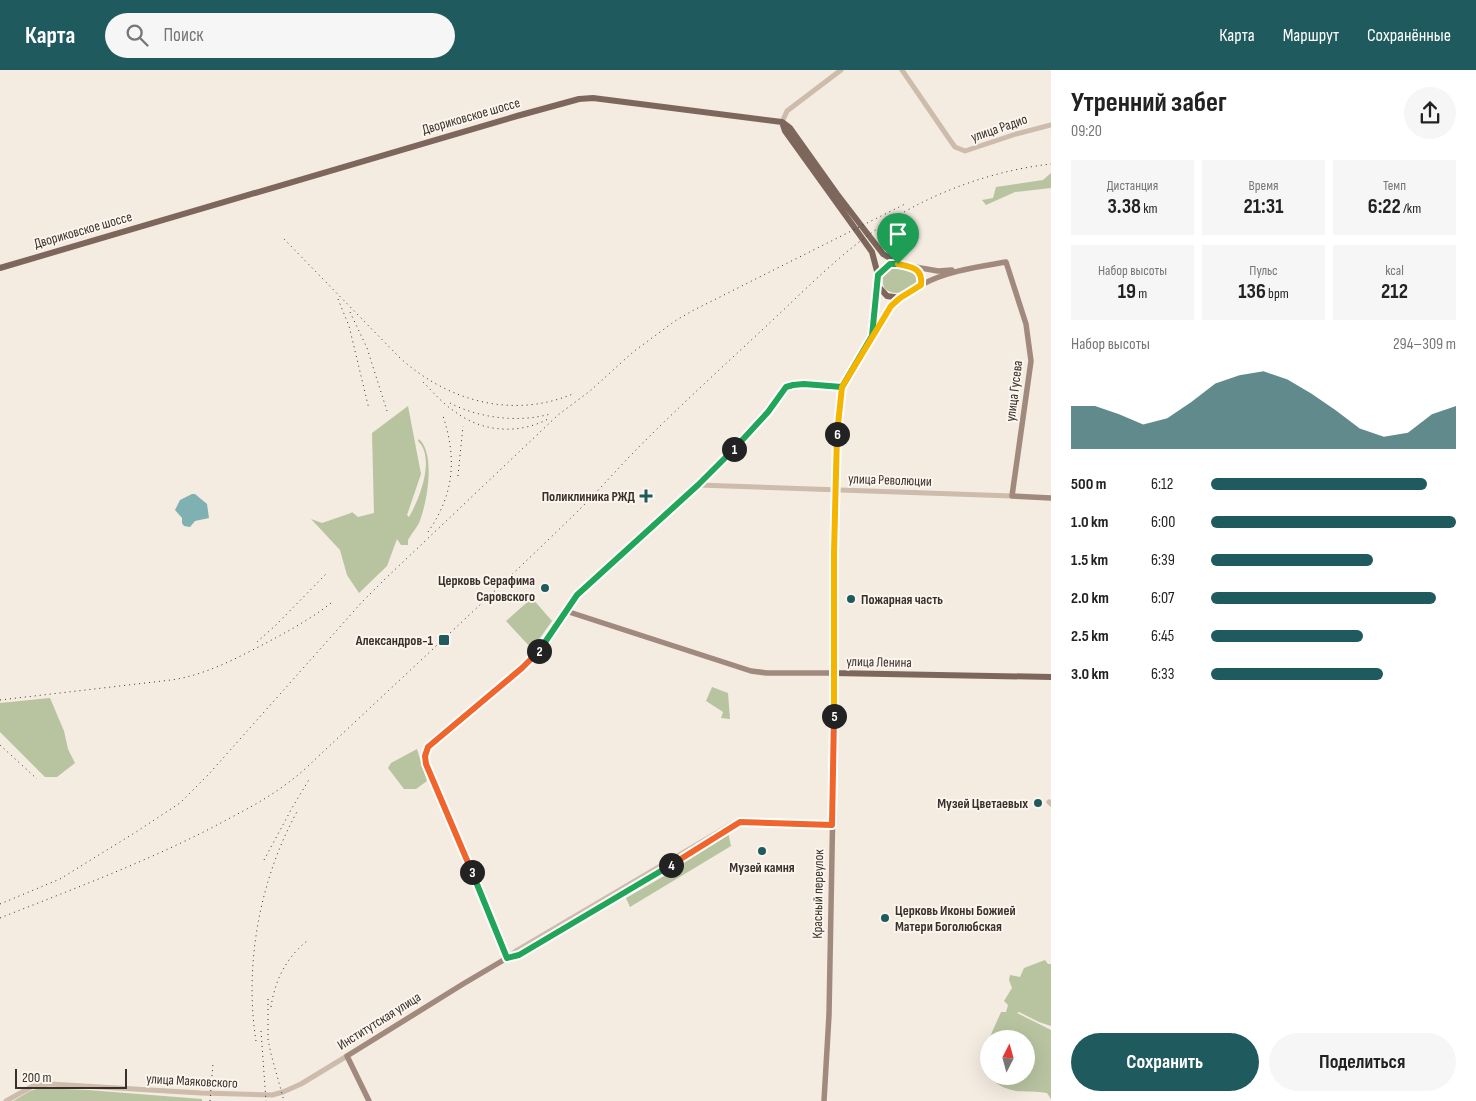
<!DOCTYPE html>
<html lang="ru">
<head>
<meta charset="utf-8">
<style>
	body { margin:0; font-family:"Sofia Sans Condensed",sans-serif; background:#f6f6f6; color:#222; height:100vh; display:flex; flex-direction:column; font-size:19px; white-space:nowrap }
	* { box-sizing:border-box; margin:0 }
	p { font-size:16px; color:#767676 }
	.icon { flex:none; width:28px; height:28px; fill:none; stroke:currentColor; stroke-width:2; stroke-linecap:round; stroke-linejoin:round }
	.map { position:relative; flex:1; overflow:hidden }
	.panel { display:flex; flex-direction:column; background:#fff; width:425px }
	.panel>* { flex:none }
	.needle { width:32px; rotate:6deg }
	.buttons { position:absolute; left:980px; top:960px; display:grid; gap:10px }
	.buttons a { display:grid; place-items:center; width:55px; height:55px; border-radius:50%; background:#fff; box-shadow:0 5px 20px #0002; font-size:25px }
	.scale { position:absolute; left:15px; bottom:12px; width:112px; box-sizing:border-box; padding-left:5px; border:2px solid #3b302b; border-top:0; font-size:14px; line-height:18px; white-space:nowrap; color:#3b302b; -webkit-text-stroke:4px #fbf5ee; paint-order:stroke }
	.pin { position:absolute; display:grid; place-items:center; width:42px; height:42px; color:#fff; margin:-51px -21px; border-radius:50% 50% 50% 0; rotate:-45deg; box-shadow:0 0 5px #0007 }
	.pin .icon { rotate:45deg }
	.km { position:absolute; width:25px; height:25px; margin:-12px; border-radius:50%; background:#222; color:#fff; font-size:14px; line-height:25px; text-align:center }
	.round { display:grid; place-items:center; flex:none; width:52px; height:52px; border-radius:26px; background:#f6f6f6 }
	.overview { display:flex; align-items:center; justify-content:space-between; height:85px; padding:0 20px }
	h1 { font-size:28px; font-weight:700; line-height:38px }
	.figures { display:grid; grid-template-columns:repeat(3,1fr); gap:8px; height:85px; padding:5px 20px }
	.figures div { display:grid; align-content:center; border-radius:0px; background:#f6f6f6; text-align:center }
	.figures b { font-size:21px; font-weight:700 }
	.figures small { font-size:14px; font-weight:400 }
	.figures p { font-size:14px }
	.chart { height:140px; padding:10px 20px }
	.chart p { display:flex; justify-content:space-between }
	.chart svg { width:100%; height:90px; margin-top:5px; fill:#1f5a5e; opacity:.7 }
	.button { display:flex; gap:10px; margin-top:auto; padding:10px 20px }
	.button a { flex:1; height:58px; border-radius:30px; background:#1f5a5e; color:#fff; font-size:20px; font-weight:700; line-height:58px; text-align:center }
	.button a+a { background:#f6f6f6; color:#222 }
	ul { padding:0 20px; list-style:none; font-size:16px }
	li { display:grid; grid-template-columns:80px 60px 1fr; align-items:center; height:38px }
	li i { height:12px; border-radius:6px; background:#1f5a5e }
	header { display:flex; align-items:center; gap:30px; box-sizing:border-box; height:70px; padding:0 25px; background:#1f5a5e; color:#fff }
	header strong { font-size:24px }
	nav { display:flex; gap:28px; margin-inline-start:auto; font-size:18px }
	.search { width:350px; height:45px; background:#f6f6f6; display:flex; align-items:center; gap:12px; box-sizing:border-box; padding:0 18px; border-radius:28px; color:#767676; font-size:19px }
	main { display:flex; flex:1; min-height:0 }
	.map>svg:first-child { display:block }
	.green { fill:#b8c4a0 }
	.water { fill:#7fb0b2 }
	.lines { fill:none; stroke-linecap:round; stroke-linejoin:round }
	.tertiary { stroke:#cdbbac; stroke-width:5 }
	.secondary { stroke:#a18a7d; stroke-width:5.5 }
	.primary { stroke:#7d675c; stroke-width:6 }
	.rail { stroke:#3b302b; stroke-width:1; stroke-dasharray:1 4; stroke-linecap:butt }
	.split-1-casing { stroke:#fff; stroke-width:10 }
	.split-2-casing { stroke:#fff; stroke-width:10 }
	.split-3-casing { stroke:#fff; stroke-width:10 }
	.split-4-casing { stroke:#fff; stroke-width:10 }
	.split-5-casing { stroke:#fff; stroke-width:10 }
	.split-6-casing { stroke:#fff; stroke-width:10 }
	.split-7-casing { stroke:#fff; stroke-width:10 }
	.split-1 { stroke:#22a559; stroke-width:6 }
	.split-2 { stroke:#22a559; stroke-width:6 }
	.split-3 { stroke:#f0652b; stroke-width:6 }
	.split-4 { stroke:#22a559; stroke-width:6 }
	.split-5 { stroke:#f0652b; stroke-width:6 }
	.split-6 { stroke:#f5b400; stroke-width:6 }
	.split-7 { stroke:#f5b400; stroke-width:6 }
	.poi-dot { fill:#1f5a5e; stroke:#fbf5ee; stroke-width:2 }
	.labels { text-anchor:middle; dominant-baseline:central; stroke-width:4; stroke-linejoin:round; paint-order:stroke }
	.street-label { font-size:14px; fill:#3b302b; stroke:#fbf5ee }
	.poi-label { font-size:14px; font-weight:bold; fill:#3b302b; stroke:#fbf5ee; text-anchor:end }
</style>
</head>
<body>
<header>
<strong>Карта</strong>
<div class="search"><svg class="icon" aria-label="search" viewBox="0 0 24 24"><circle cx="10" cy="10" r="6"/><path d="M15 15l6 6"/></svg>Поиск</div>
<nav><a>Карта</a><a>Маршрут</a><a>Сохранённые</a></nav>
</header>
<main>
<div class="map">
<svg width="1051" height="1031" viewBox="0 0 1051 1031">
	<rect width="100%" height="100%" fill="#f4ebe1"/>
	<path class="green" d="M1051 103V118L1015 122 986 135 982 130 993 128 996 117 1043 110Z
		M898 196 913 201 918 209C912 220 897 228 885 219 879 207 885 198 898 196Z
		M408 336 421 404 407 445 409 447C419 430 436 388 418 371L419 369C436 384 427 434 419 453 416 459 411 464 408 470V475H401L397 469 387 496 359 523 347 505 340 480 311 449 322 453 351 443 352 442 358 447 374 443 372 363Z
		M532 528 552 551 532 579 506 551Z
		M712 617 728 623 730 649 721 648 723 642 706 631Z
		M50 628 64 661 68 679 75 693 57 707H45L0 662V633Z
		M417 679 427 711 416 719H404L388 698 391 693Z
		M728 762 731 776 630 837 626 828 664 806V801Z
		M1045 890 1048 894H1051V956L1039 952 1019 942 1017 943 1051 960V1029L1047 1023C1036 1021 1026 1022 1016 1021 999 1018 986 1008 984 992 983 985 987 976 989 969V1006H1026V969H989L1001 942H1006L1008 935 1004 931 1012 918 1009 910 1010 905 1020 907 1024 898Z
		M40 1018 88 1020 202 1029V1031H13L30 1021Z"/>
	<path class="water" d="M192 424H195L207 434 209 448 195 451 190 457 184 456 182 453V448L175 440 180 430Z"/>
	<g class="lines">
		<path class="tertiary" d="M902 0 950 70 955 77 965 81 1016 64 1051 55
			M782 52 787 41 841 0
			M698 415 1012 426
			M1049 732 1051 734
			M511 887 519 885 738 754
			M507 888 516 881 732 754 740 752 832 755
			M6 1031 33 1016 50 1014 201 1023 272 1025 283 1022 301 1014 347 986"/>
		<path class="secondary" d="M915 197 938 201 952 200
			M921 215C947 201 977 197 1006 192L1026 254 1031 291 1012 426 1051 428
			M566 541 751 601 767 603H833L834 677 829 945 824 1031
			M369 1031 347 986 463 914 507 888 426 694 425 686 427 677 529 592 541 579 577 525 722 393 768 342 786 317 793 315 804 314 841 317"/>
		<path class="primary" d="M782 52 785 61 872 182 878 205 873 262
			M0 198 517 46 579 29 593 28 782 52 790 58 837 124 883 184 898 193
			M878 205 890 194C905 193 924 196 921 215L900 228 891 236 841 317 838 342 835 420 833 603 1051 607
			M878 216 887 226 900 228"/>
		<path class="rail" d="M284 169 399 287C447 331 513 350 575 323
			M338 229 349 256 369 339
			M350 242 367 278 387 341
			M423 312C433 322 442 333 454 341 481 362 518 365 548 349
			M450 333C478 348 519 353 550 344
			M458 406 463 356
			M428 462C455 423 457 387 442 343
			M257 572 276 555 326 504
			M0 630 171 610C206 605 237 588 268 572 290 560 311 549 331 533
			M0 675 37 709
			M264 790 292 738 310 708
			M0 834 60 809 136 762 180 733 208 705 362 532 384 510 558 345 590 321 633 282 675 251 692 241 907 133
			M0 848C78 817 157 788 230 748 257 734 283 719 306 698 397 612 490 527 580 439 597 422 613 404 630 386 672 343 717 302 761 261 798 227 833 190 874 161 925 125 989 101 1051 94
			M268 929V969L271 984 284 1031
			M271 937C275 910 286 888 307 871
			M261 961 266 1031
			M256 971C244 894 260 808 298 740
			M210 1031 213 993"/>
	</g>
	<g class="lines">
		<g class="split-1-casing">
			<path id="split-1" d="M734 379 768 342 786 317 793 315 804 314 842 317 872 266 878 205 890 194H898"/>
		</g>
		<g class="split-2-casing">
			<path id="split-2" d="M539 581 577 525 698 415 734 379"/>
		</g>
		<g class="split-3-casing">
			<path id="split-3" d="M472 802 426 694 425 686 428 677 522 598 539 581"/>
		</g>
		<g class="split-4-casing">
			<path id="split-4" d="M472 802 507 888 519 885 671 795"/>
		</g>
		<g class="split-5-casing">
			<path id="split-5" d="M671 795 740 752 832 755 834 646"/>
		</g>
		<g class="split-6-casing">
			<path id="split-6" d="M834 646V483L837 364"/>
		</g>
		<g class="split-7-casing">
			<path id="split-7" d="M837 364 842 317 891 236 900 228 921 215C923 198 912 197 898 194"/>
		</g>
		<use href="#split-1" class="split-1"/>
		<use href="#split-2" class="split-2"/>
		<use href="#split-3" class="split-3"/>
		<use href="#split-4" class="split-4"/>
		<use href="#split-5" class="split-5"/>
		<use href="#split-6" class="split-6"/>
		<use href="#split-7" class="split-7"/>
	</g>
	<g class="poi-dot">
		<path d="M643.5 418.5h5v5h5v5h-5v5h-5v-5h-5v-5h5z"/>
		<circle cx="545" cy="518" r="5"/>
		<circle cx="851" cy="529" r="5"/>
		<rect x="438" y="564" width="12" height="12" rx="2.5"/>
		<circle cx="1038" cy="733" r="5"/>
		<circle cx="762" cy="781" r="5"/>
		<circle cx="885" cy="848" r="5"/>
	</g>
	<g class="labels">
		<g class="street-label">
			<text transform="translate(471 46) rotate(-16)">Двориковское шоссе</text>
			<text transform="translate(999 58) rotate(-19)">улица Радио</text>
			<text transform="translate(83 160) rotate(-16)">Двориковское шоссе</text>
			<text transform="translate(1014 321) rotate(-83)">улица Гусева</text>
			<text transform="translate(890 410) rotate(2)">улица Революции</text>
			<text transform="translate(879 592) rotate(1)">улица Ленина</text>
			<text transform="translate(818 824) rotate(-89)">Красный переулок</text>
			<text transform="translate(379 951) rotate(-32)">Институтская улица</text>
			<text transform="translate(192 1011) rotate(3)">улица Маяковского</text>
		</g>
		<g class="poi-label">
			<text x="635" y="426">Поликлиника РЖД</text>
			<text x="535" y="510">Церковь Серафима<tspan x="535" dy="16">Саровского</tspan></text>
			<text x="861" y="529" text-anchor="start">Пожарная часть</text>
			<text x="433" y="570">Александров-1</text>
			<text x="1028" y="733">Музей Цветаевых</text>
			<text x="762" y="797" text-anchor="middle">Музей камня</text>
			<text x="895" y="840" text-anchor="start">Церковь Иконы Божией<tspan x="895" dy="16">Матери Боголюбская</tspan></text>
		</g>
	</g>
</svg>
<div class="buttons">
<a><svg class="needle" viewBox="-14 -14 28 28"><path d="M0-13l5 13h-10z" fill="#e53935"/><path d="M0 13l5-13h-10z" fill="#767676"/></svg></a>
</div>
<div class="scale">200 m</div>
<div class="pin" style="left:898px;top:194px;background:#1e9e55"><svg class="icon" aria-label="arrive" viewBox="0 0 24 24"><path d="M6 21V4h12l-3 4 3 4H6"/></svg></div>
<b class="km" style="left:734px;top:379px">1</b>
<b class="km" style="left:539px;top:581px">2</b>
<b class="km" style="left:472px;top:802px">3</b>
<b class="km" style="left:671px;top:795px">4</b>
<b class="km" style="left:834px;top:646px">5</b>
<b class="km" style="left:837px;top:364px">6</b>
</div>
<section class="panel">
<div class="overview"><div><h1>Утренний забег</h1><p>09:20</p></div><a class="round"><svg class="icon" aria-label="share" viewBox="0 0 24 24"><path d="M12 15V3M7 8l5-5 5 5M5 13v7h14v-7"/></svg></a></div>
<div class="figures">
<div><p>Дистанция</p><b>3.38<small> km</small></b></div>
<div><p>Время</p><b>21:31</b></div>
<div><p>Темп</p><b>6:22<small> /km</small></b></div>
</div>
<div class="figures">
<div><p>Набор высоты</p><b>19<small> m</small></b></div>
<div><p>Пульс</p><b>136<small> bpm</small></b></div>
<div><p>kcal</p><b>212</b></div>
</div>
<div class="chart"><p><span>Набор высоты</span>294–309 m</p>
<svg viewBox="0 0 160 44" preserveAspectRatio="none"><path d="M0 44V23L10 23L20 27L30 32L40 29L50 21L60 12L70 8L80 6L90 10L100 17L110 25L120 34L130 38L140 36L150 27L160 23V44z"/></svg>
</div>
<ul>
<li><b>500 m</b>6:12<i style="width:88%"></i></li>
<li><b>1.0 km</b>6:00<i style="width:100%"></i></li>
<li><b>1.5 km</b>6:39<i style="width:66%"></i></li>
<li><b>2.0 km</b>6:07<i style="width:92%"></i></li>
<li><b>2.5 km</b>6:45<i style="width:62%"></i></li>
<li><b>3.0 km</b>6:33<i style="width:70%"></i></li>
</ul>
<div class="button"><a>Сохранить</a><a>Поделиться</a></div>
</section>
</main>
</body>
</html>
